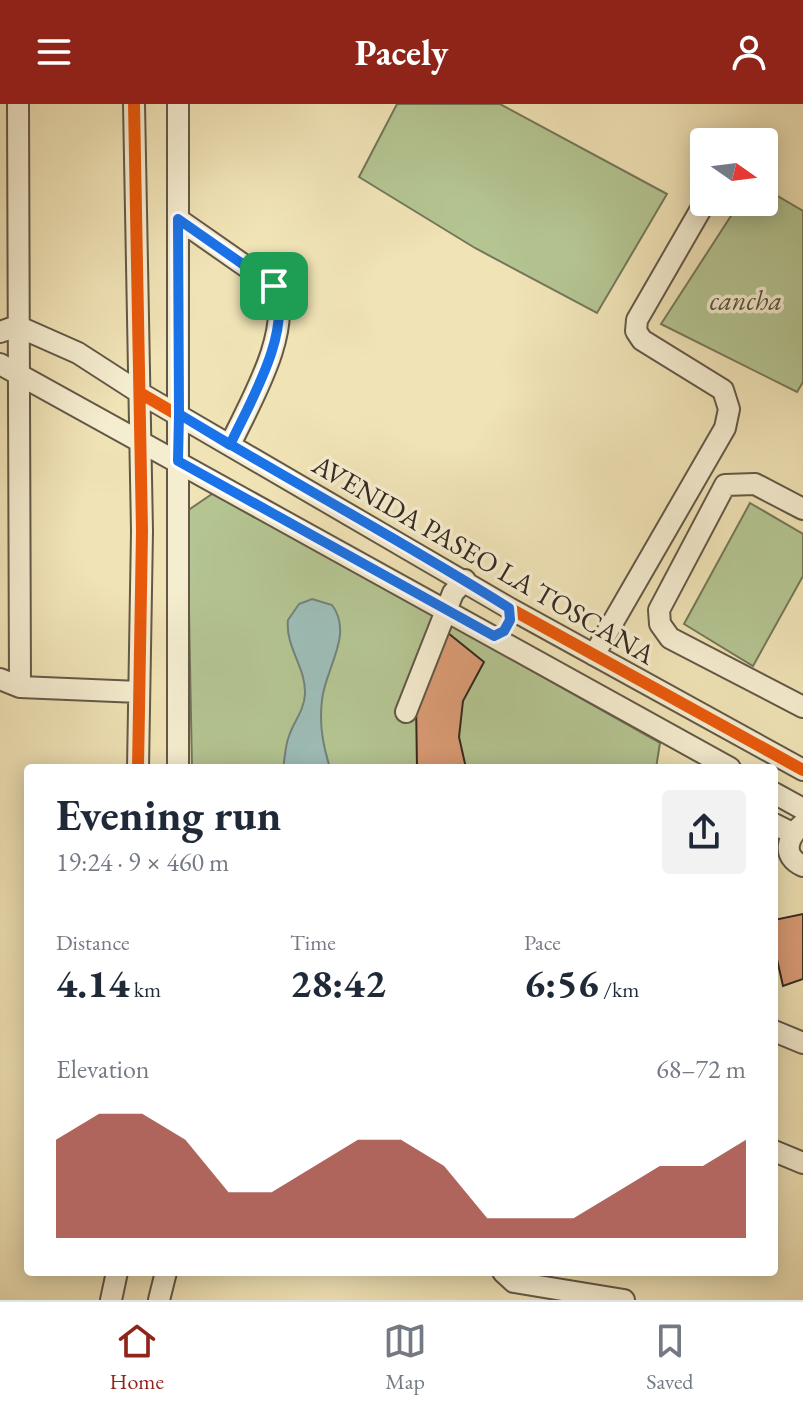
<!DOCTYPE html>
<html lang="en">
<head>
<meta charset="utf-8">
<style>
	body { margin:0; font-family:"EB Garamond",serif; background:#f2f2f3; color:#1f2937; height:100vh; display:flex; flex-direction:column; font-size:30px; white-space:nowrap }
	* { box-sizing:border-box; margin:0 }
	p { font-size:26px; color:#747a83 }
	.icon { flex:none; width:44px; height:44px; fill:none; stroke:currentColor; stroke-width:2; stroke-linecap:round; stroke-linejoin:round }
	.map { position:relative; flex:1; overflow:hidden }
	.panel { position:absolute; left:24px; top:660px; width:754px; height:512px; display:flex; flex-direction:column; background:#fff; border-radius:8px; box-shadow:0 4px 20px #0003 }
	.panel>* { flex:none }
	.needle { width:52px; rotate:104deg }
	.buttons { position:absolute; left:690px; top:24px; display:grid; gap:16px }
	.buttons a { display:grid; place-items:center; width:88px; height:88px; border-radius:8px; background:#fff; box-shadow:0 4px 20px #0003; font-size:40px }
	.pin { position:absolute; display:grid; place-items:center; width:68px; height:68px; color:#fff; margin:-34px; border-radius:16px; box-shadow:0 4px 12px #0006 }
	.round { display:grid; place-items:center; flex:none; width:84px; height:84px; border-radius:8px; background:#f2f2f3 }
	.summary { display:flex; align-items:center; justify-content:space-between; height:136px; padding:0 32px }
	h1 { font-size:44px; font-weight:700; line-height:60px }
	.stats { display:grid; grid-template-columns:repeat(3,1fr); gap:12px; height:136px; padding:8px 32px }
	.stats div { display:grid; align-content:center }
	.stats b { font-size:40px; font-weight:700 }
	.stats small { font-size:22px; font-weight:400 }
	.stats p { font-size:22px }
	.chart { height:224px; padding:16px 32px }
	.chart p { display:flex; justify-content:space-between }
	.chart svg { width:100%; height:144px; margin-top:8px; fill:#8f2418; opacity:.7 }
	header { display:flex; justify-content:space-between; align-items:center; height:104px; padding:0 32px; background:#8f2418; color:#fff; font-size:36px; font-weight:700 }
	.menu { display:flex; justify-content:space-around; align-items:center; height:112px; border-top:2px solid #e0e1e3; background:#fff; font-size:22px; color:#747a83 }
	.menu a { display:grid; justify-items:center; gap:4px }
	.menu .on { color:#8f2418 }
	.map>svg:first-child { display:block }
	.green { fill:#b4c592; stroke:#747759; stroke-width:2 }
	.water { fill:#9dbdb7; stroke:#73827b; stroke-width:2 }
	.building { fill:#db9c75; stroke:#342920; stroke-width:2 }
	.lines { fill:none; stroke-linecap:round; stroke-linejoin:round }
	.minor-casing { stroke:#635846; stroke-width:24 }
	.minor { stroke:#f5edd0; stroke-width:20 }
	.cycleway-casing { stroke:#f5edd0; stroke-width:17 }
	.cycleway { stroke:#e8590c; stroke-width:12 }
	.route-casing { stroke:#fff; stroke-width:16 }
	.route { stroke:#1a73e8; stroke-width:10 }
	.labels { text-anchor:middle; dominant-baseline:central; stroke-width:7; stroke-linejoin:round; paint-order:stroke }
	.park-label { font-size:28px; font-style:italic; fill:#54503c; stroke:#f5edd0 }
	.street-label { font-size:28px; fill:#342920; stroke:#f5edd0 }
</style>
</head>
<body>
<header><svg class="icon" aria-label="menu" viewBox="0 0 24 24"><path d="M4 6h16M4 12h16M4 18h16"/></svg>Pacely<svg class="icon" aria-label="person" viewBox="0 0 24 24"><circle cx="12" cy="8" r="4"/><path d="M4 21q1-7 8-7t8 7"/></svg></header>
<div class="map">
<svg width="803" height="1196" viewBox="0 0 803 1196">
	<rect width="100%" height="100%" fill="#f0e3b6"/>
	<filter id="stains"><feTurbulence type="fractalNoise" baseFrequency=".0025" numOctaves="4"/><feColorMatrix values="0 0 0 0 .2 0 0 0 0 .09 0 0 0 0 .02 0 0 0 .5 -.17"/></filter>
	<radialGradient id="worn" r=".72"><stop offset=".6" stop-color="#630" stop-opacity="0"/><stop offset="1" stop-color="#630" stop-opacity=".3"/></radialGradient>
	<path class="green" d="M397 0H500L667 90 597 209 475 144 359 73Z
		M764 84 803 107V278L797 288 661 220 740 98H764Z
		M215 388 660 639 656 664H192L187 407Z
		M750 399 803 430V472L753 562 684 520Z"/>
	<path class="water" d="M312 495 332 501C354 530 325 565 322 596 319 621 323 641 330 664H283C285 654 285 642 289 632 294 617 304 607 305 590 306 563 285 543 288 516L299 500Z"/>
	<path class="building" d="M448 529 484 558 463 597 459 633 466 664H417L416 596Z
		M803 810V875L783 882 774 842V816Z"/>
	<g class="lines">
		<g class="minor-casing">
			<path id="minor" d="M18 0 20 583
				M134 0 142 427 138 664
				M178 0V664
				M178 115 274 182C294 226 249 300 230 341
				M0 228 17 222 78 249 140 289 509 504 803 666
				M0 260 730 664
				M803 405 755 380 725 381 659 506 660 520 670 534 803 603
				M594 551 725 324 729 305 723 286 642 236 636 227 637 216 705 98
				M0 575 20 583 139 588
				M406 608 453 489 465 476
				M774 689 803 705
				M774 720 792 729
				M803 720C787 733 781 752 803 762
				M774 927 803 939
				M774 1047 803 1059
				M503 1168 514 1178 624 1196
				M111 1196 117 1168
				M159 1196 166 1168"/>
		</g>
		<use href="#minor" class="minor"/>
		<g class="cycleway-casing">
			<path id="cycleway" d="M134 0 142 427 138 664
				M140 289 509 504 803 666"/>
		</g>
		<use href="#cycleway" class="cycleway"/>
	</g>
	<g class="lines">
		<g class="route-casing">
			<path id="route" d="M274 182C294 225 249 300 230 341L179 310 178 357 494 532 504 527 510 516 509 504C401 436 288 376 179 310L178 115 274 182"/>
		</g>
		<use href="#route" class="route"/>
	</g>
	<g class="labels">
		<g class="park-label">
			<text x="746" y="196">cancha</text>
		</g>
		<g class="street-label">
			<text transform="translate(484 455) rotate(30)">AVENIDA PASEO LA TOSCANA</text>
		</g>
	</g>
	<rect width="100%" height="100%" filter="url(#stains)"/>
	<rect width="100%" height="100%" fill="url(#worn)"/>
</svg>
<div class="buttons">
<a><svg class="needle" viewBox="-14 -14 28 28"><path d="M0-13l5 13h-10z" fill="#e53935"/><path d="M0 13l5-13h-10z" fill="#747a83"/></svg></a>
</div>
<div class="pin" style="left:274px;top:182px;background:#1e9e55"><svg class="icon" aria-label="arrive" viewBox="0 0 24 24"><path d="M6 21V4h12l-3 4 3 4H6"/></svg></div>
<section class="panel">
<div class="summary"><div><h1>Evening run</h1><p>19:24 · 9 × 460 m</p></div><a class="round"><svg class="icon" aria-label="share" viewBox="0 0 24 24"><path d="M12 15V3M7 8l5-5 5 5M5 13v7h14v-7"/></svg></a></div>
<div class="stats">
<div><p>Distance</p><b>4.14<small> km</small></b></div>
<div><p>Time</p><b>28:42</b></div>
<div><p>Pace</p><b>6:56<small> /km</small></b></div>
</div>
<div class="chart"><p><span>Elevation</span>68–72 m</p>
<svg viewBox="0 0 160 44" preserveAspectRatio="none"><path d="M0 44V14L10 6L20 6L30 14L40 30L50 30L60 22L70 14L80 14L90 22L100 38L110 38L120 38L130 30L140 22L150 22L160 14V44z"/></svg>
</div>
</section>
</div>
<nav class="menu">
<a class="on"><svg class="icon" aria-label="home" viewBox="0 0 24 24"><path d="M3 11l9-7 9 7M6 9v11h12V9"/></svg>Home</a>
<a><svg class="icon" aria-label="map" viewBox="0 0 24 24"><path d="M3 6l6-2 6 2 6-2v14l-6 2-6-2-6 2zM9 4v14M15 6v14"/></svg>Map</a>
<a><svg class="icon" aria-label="saved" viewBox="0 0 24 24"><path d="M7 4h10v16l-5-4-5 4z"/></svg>Saved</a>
</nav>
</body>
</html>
